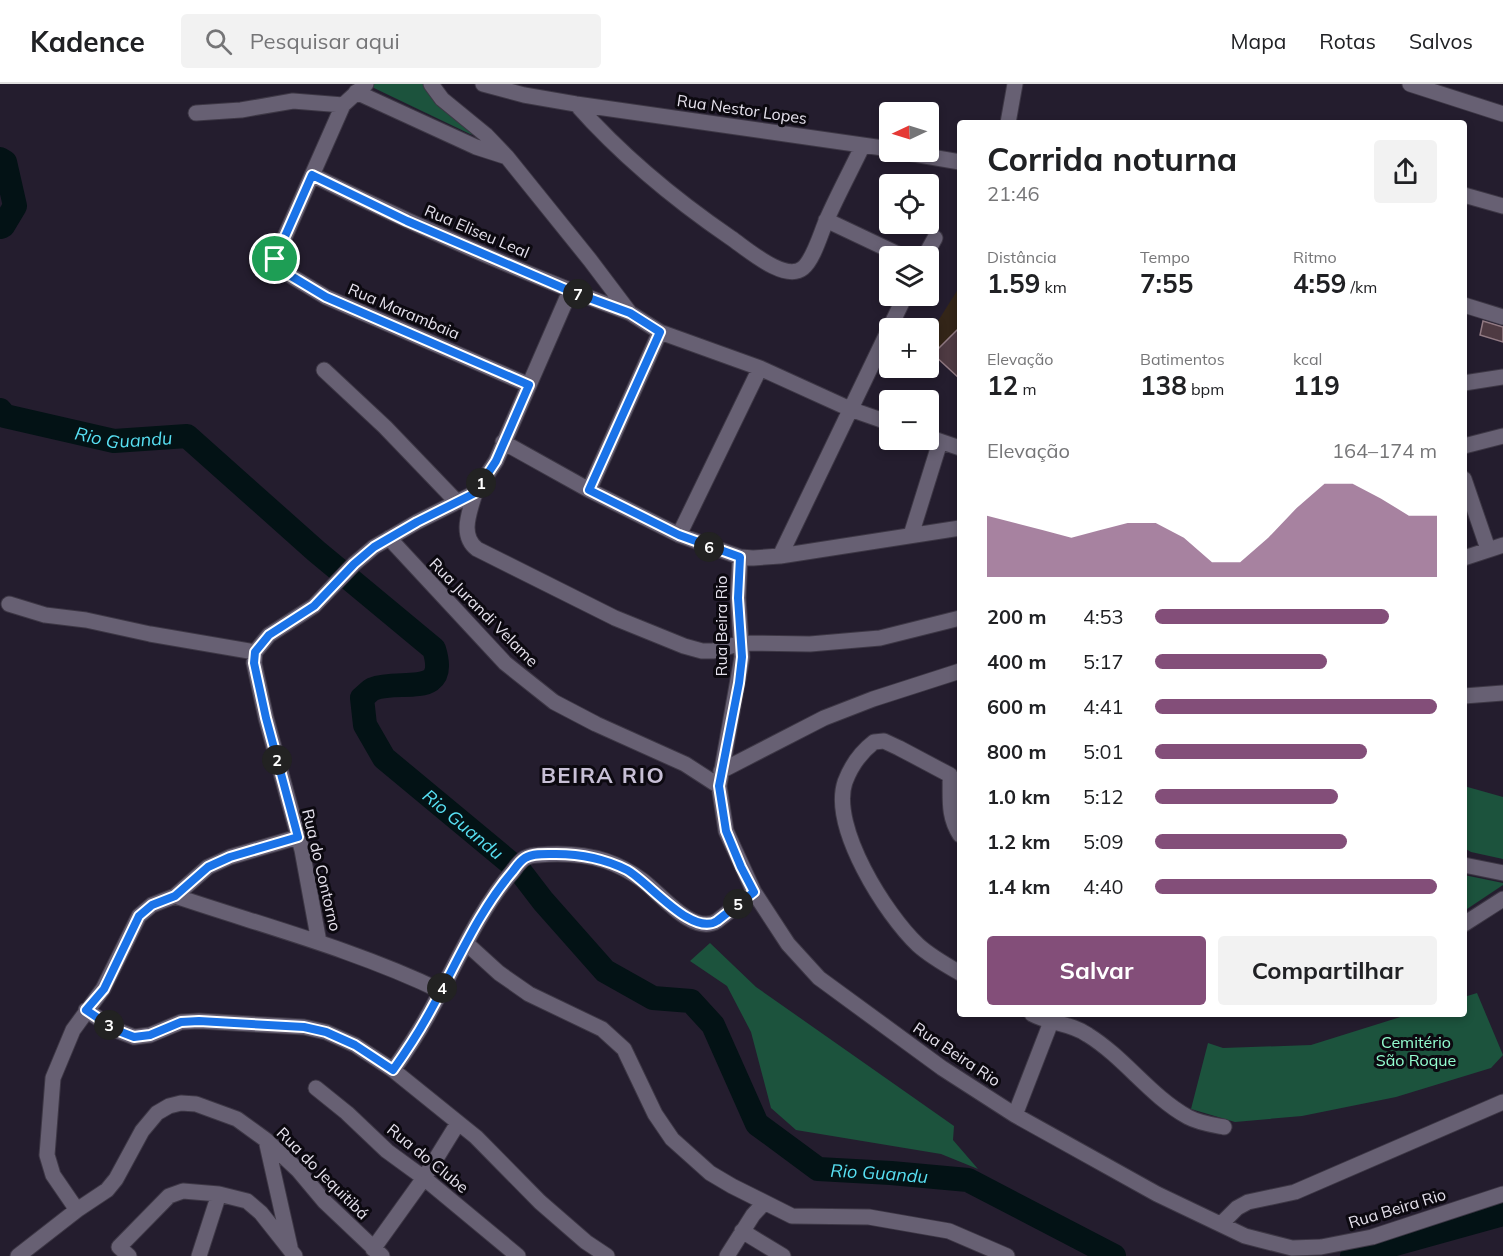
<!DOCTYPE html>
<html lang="pt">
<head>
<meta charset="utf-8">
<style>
	body { margin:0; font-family:Mulish,sans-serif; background:#f2f2f2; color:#202124; height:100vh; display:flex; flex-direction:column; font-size:22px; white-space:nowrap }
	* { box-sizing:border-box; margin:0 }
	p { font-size:20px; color:#757577 }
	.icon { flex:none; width:33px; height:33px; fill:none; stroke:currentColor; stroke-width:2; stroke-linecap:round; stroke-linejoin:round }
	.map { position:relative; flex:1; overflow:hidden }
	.sheet { position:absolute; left:957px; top:36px; width:510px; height:897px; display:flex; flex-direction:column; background:#fff; border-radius:6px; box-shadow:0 3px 9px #0003 }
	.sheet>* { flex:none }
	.needle { width:39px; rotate:266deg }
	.controls { position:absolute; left:879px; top:18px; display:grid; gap:12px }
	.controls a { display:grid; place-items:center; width:60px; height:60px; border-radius:6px; background:#fff; box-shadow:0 3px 9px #0003; font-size:30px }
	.pin { position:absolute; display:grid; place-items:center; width:51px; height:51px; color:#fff; margin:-26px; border:3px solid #fff; border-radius:50%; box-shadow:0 2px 6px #0007 }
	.km { position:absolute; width:30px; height:30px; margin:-15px; border-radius:50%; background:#222; color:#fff; font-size:16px; line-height:30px; text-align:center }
	.round { display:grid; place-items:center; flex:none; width:63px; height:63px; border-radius:6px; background:#f2f2f2 }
	.head { display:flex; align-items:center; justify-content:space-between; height:102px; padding:0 30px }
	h1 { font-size:33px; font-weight:700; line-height:45px }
	.figures { display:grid; grid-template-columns:repeat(3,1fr); gap:9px; height:102px; padding:6px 30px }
	.figures div { display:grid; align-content:center }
	.figures b { font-size:26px; font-weight:700 }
	.figures small { font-size:16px; font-weight:400 }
	.figures p { font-size:16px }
	.chart { height:168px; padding:12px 30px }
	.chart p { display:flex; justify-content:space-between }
	.chart svg { width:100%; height:108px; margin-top:6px; fill:#834e79; opacity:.7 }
	.button { display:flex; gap:12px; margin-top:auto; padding:12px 30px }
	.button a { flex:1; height:69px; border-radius:6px; background:#834e79; color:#fff; font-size:24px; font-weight:700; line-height:69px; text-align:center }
	.button a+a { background:#f2f2f2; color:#202124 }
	ul { padding:0 30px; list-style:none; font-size:20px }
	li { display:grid; grid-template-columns:96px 72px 1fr; align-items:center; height:45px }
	li i { height:15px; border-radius:8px; background:#834e79 }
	header { display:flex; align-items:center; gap:36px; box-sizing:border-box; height:84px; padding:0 30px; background:#fff; border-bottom:2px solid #e0e0e0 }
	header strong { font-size:28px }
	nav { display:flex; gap:33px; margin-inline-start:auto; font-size:21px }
	.search { width:420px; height:54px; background:#f2f2f2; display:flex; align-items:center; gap:15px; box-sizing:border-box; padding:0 21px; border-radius:6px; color:#757577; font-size:22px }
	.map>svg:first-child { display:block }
	.education { fill:#332518 }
	.green { fill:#1c533d }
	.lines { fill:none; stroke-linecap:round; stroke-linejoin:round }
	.river { stroke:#031215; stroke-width:24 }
	.building { fill:#4e3a42; stroke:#907982; stroke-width:1.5 }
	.minor-casing { stroke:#3d3745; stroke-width:17 }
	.minor { stroke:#676073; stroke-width:15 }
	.route-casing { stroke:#fff; stroke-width:12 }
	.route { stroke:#1a73e8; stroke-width:8 }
	.labels { text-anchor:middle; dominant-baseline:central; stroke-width:6; stroke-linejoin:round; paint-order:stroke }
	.street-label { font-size:16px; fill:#e6e2ed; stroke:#0c0910 }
	.park-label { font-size:16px; fill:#93fed0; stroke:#0c0910 }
	.water-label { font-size:18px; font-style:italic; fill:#58e0f3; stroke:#0c0910 }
	.district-label { font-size:22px; font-weight:bold; letter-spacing:1.5px; fill:#c8c0d6; stroke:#0c0910 }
</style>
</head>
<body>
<header>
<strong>Kadence</strong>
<div class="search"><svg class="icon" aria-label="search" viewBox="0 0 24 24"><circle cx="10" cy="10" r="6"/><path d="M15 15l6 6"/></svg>Pesquisar aqui</div>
<nav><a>Mapa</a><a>Rotas</a><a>Salvos</a></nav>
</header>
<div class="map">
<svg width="1503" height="1172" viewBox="0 0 1503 1172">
	<rect width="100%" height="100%" fill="#241d2e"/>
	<path class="education" d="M960 202V294L929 264 928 253Z"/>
	<path class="green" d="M371 0H425L477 52 470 50 374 4Z
		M1464 702 1503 713V775L1471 768 1464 764Z
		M1464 791 1503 799V801L1464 827Z
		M710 859 756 903 954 1042 953 1056 978 1085 941 1070 796 1046 771 1024 751 948 727 902 690 877Z
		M1477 909 1503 971 1491 984 1396 1013 1302 1032 1235 1038 1191 1025 1208 959 1223 964 1311 961 1410 930H1464V913Z"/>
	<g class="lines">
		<g class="river">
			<path d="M0 75 5 78 15 122 3 142 0 143"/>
			<path id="s1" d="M0 326 5 332 114 357 187 352 316 467 434 565C450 616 400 594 373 605 369 607 365 612 362 614L365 641 384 674 520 787 543 817 605 887 653 914 691 917 713 941 757 1040 818 1085 891 1089 968 1096 1114 1172"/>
			<path d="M1352 1172 1503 1130"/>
		</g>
	</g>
	<path class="building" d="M1483 237 1503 243V258L1480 251Z
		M960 243V295L933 270Z"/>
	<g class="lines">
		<g class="minor-casing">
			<path id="minor" d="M366 0 343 21 275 175 276 183 326 213 529 301
				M431 0 442 15 486 51 507 73 590 176 630 229 660 248 760 284 850 325 890 339
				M483 0 524 11 576 20 890 65
				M1410 0 1503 30
				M356 8 476 63 504 72
				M576 20C622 72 674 115 731 154 746 164 785 199 803 184 814 175 821 148 827 135 838 110 851 86 863 61
				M196 29 241 26 293 17 343 21
				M1008 39 1015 0
				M902 68 960 78
				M312 91C416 142 522 189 630 229
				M1464 111 1503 122
				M826 136 902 172
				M925 172 935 154
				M1464 221 1503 233
				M324 286 385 343 457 418
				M1464 299 1503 293
				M928 353 960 364
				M503 358 589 406 679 451 740 473 753 474 780 472 960 444
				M1464 362 1503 352
				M1464 395 1488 465
				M589 406 660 248
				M475 409C470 427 459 451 477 465L615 534 684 562 702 567H713L742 559 810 560 880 554 960 534
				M679 451 760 284
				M911 451 940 358
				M389 454 505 579 554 618 596 640 685 680 719 702
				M780 472 905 212
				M740 473 738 514 742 573 719 702 726 747 754 808 788 860 819 894 942 984 1015 1031 1157 1110 1245 1152 1292 1164 1321 1163 1372 1153 1503 1110
				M1464 474 1503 461
				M9 520 45 531 86 536 150 550 255 568
				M1464 612 1503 609
				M721 687 824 634 873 615 960 587
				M950 691 899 664 884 657 874 658C861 668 851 682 845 698 830 743 886 831 918 861 930 872 946 881 960 889
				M950 691C951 713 947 731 960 751
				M1464 781 1503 789
				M175 812C264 842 356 866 441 907
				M1464 840 1503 815
				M319 858 302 766 266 634 254 579 255 568 269 551 314 522 354 480 374 463 417 438 475 409 496 377 570 207
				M466 859 499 889 529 910 602 945 624 965 655 1030 672 1055 710 1089 732 1102 792 1132 869 1133 949 1147 1007 1172
				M86 926 116 946 134 953 150 951 181 938 199 937 304 943 326 948 355 961 393 986 476 1053 540 1118 586 1158 607 1172
				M1032 930C1050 940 1071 939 1088 951 1125 974 1150 1012 1188 1033 1199 1039 1213 1041 1224 1043
				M393 986C405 969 417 951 427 933 455 884 476 830 513 787 516 783 520 777 525 774 529 772 534 771 538 771 561 769 584 770 606 777 618 781 631 788 642 796 660 809 693 852 717 837L754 808
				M316 1004 347 1029 387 1067 424 1094 518 1172
				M1015 1031 1051 938
				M266 1056 290 1163
				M77 1126 53 1091 47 1071 53 994 73 946 103 905 139 832 152 821 175 812 208 783 230 773 298 753
				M1221 1140 1237 1124 1248 1118 1295 1108 1503 1018
				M742 1147 783 1172
				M373 1165 424 1094 458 1039
				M18 1172 77 1126 107 1106 116 1095 142 1047 157 1029 169 1022 181 1019 196 1020 237 1035 266 1056 298 1086 324 1117 382 1172
				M129 1172 119 1163 169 1112 183 1107 219 1110
				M199 1172 219 1110 247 1117 261 1129 295 1172
				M727 1172 753 1131 764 1119"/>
		</g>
		<use href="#minor" class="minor"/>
	</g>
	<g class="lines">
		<g class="route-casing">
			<path id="route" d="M312 91 407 137 570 207 630 229 660 248 589 406 679 451 740 473 738 514 742 573 739 599 719 702 726 747 741 783 754 808 717 837C692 853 649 798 627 786 605 775 580 770 556 770 547 770 533 769 525 774 520 777 516 783 513 787 476 830 455 884 427 933 417 951 405 969 393 986L355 961 326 948 304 943 199 937 181 938 150 951 134 953 116 946 86 926 104 905 139 832 152 821 175 812 208 783 230 773 298 753 266 634 254 579 255 568 269 551 314 522 354 480 374 463 417 438 475 409 496 377 529 301 326 213 276 183 275 175Z"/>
		</g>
		<use href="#route" class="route"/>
	</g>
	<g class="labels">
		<g class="street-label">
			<text transform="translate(742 25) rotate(8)">Rua Nestor Lopes</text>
			<text transform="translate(477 147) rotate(23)">Rua Eliseu Leal</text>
			<text transform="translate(404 227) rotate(23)">Rua Marambaia</text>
			<text transform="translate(484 528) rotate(45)">Rua Jurandi Velame</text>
			<text transform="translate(721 542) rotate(-90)">Rua Beira Rio</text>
			<text transform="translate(322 786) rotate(77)">Rua do Contorno</text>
			<text transform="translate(957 970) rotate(34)">Rua Beira Rio</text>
			<text transform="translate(428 1074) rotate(39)">Rua do Clube</text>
			<text transform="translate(323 1089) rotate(45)">Rua do Jequitibá</text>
			<text transform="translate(1397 1124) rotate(-17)">Rua Beira Rio</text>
		</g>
		<g class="park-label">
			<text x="1416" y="958">Cemitério<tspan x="1416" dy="18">São Roque</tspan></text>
		</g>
		<g class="water-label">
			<text stroke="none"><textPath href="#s1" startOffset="129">Rio Guandu</textPath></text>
			<text stroke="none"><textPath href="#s1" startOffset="794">Rio Guandu</textPath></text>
			<text stroke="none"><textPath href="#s1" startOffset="1370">Rio Guandu</textPath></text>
		</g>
		<g class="district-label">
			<text x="603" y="691">BEIRA RIO</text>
		</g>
	</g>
</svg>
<div class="controls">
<a><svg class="needle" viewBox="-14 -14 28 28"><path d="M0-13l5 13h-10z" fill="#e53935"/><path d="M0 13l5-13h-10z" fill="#757577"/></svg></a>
<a><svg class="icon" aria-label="locate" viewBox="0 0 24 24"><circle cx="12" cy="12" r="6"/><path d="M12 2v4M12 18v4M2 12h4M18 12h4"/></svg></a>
<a><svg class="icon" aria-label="layers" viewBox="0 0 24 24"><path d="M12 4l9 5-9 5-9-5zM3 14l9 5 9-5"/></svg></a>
<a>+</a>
<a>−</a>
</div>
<div class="pin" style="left:275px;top:175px;background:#1e9e55"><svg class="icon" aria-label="arrive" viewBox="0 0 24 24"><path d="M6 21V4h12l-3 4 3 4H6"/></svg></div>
<b class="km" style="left:481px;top:399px">1</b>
<b class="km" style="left:277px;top:676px">2</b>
<b class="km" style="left:109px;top:941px">3</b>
<b class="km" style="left:442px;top:904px">4</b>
<b class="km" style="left:738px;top:820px">5</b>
<b class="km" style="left:709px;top:463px">6</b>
<b class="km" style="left:578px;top:210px">7</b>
<section class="sheet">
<div class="head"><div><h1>Corrida noturna</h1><p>21:46</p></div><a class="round"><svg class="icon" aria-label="share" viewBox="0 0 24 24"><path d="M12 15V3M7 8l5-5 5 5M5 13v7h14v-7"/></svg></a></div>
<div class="figures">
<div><p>Distância</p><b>1.59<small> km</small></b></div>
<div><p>Tempo</p><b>7:55</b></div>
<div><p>Ritmo</p><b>4:59<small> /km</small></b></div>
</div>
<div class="figures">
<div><p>Elevação</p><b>12<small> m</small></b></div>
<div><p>Batimentos</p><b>138<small> bpm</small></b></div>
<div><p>kcal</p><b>119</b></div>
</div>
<div class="chart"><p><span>Elevação</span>164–174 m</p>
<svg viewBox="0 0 160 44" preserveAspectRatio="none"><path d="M0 44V19L10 22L20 25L30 28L40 25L50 22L60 22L70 28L80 38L90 38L100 28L110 16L120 6L130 6L140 12L150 19L160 19V44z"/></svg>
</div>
<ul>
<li><b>200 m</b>4:53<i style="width:83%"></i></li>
<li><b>400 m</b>5:17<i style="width:61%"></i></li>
<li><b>600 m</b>4:41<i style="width:100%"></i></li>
<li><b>800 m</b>5:01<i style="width:75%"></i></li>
<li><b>1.0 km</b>5:12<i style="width:65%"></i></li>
<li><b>1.2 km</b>5:09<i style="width:68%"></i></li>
<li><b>1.4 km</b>4:40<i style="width:100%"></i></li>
</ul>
<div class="button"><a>Salvar</a><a>Compartilhar</a></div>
</section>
</div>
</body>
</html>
